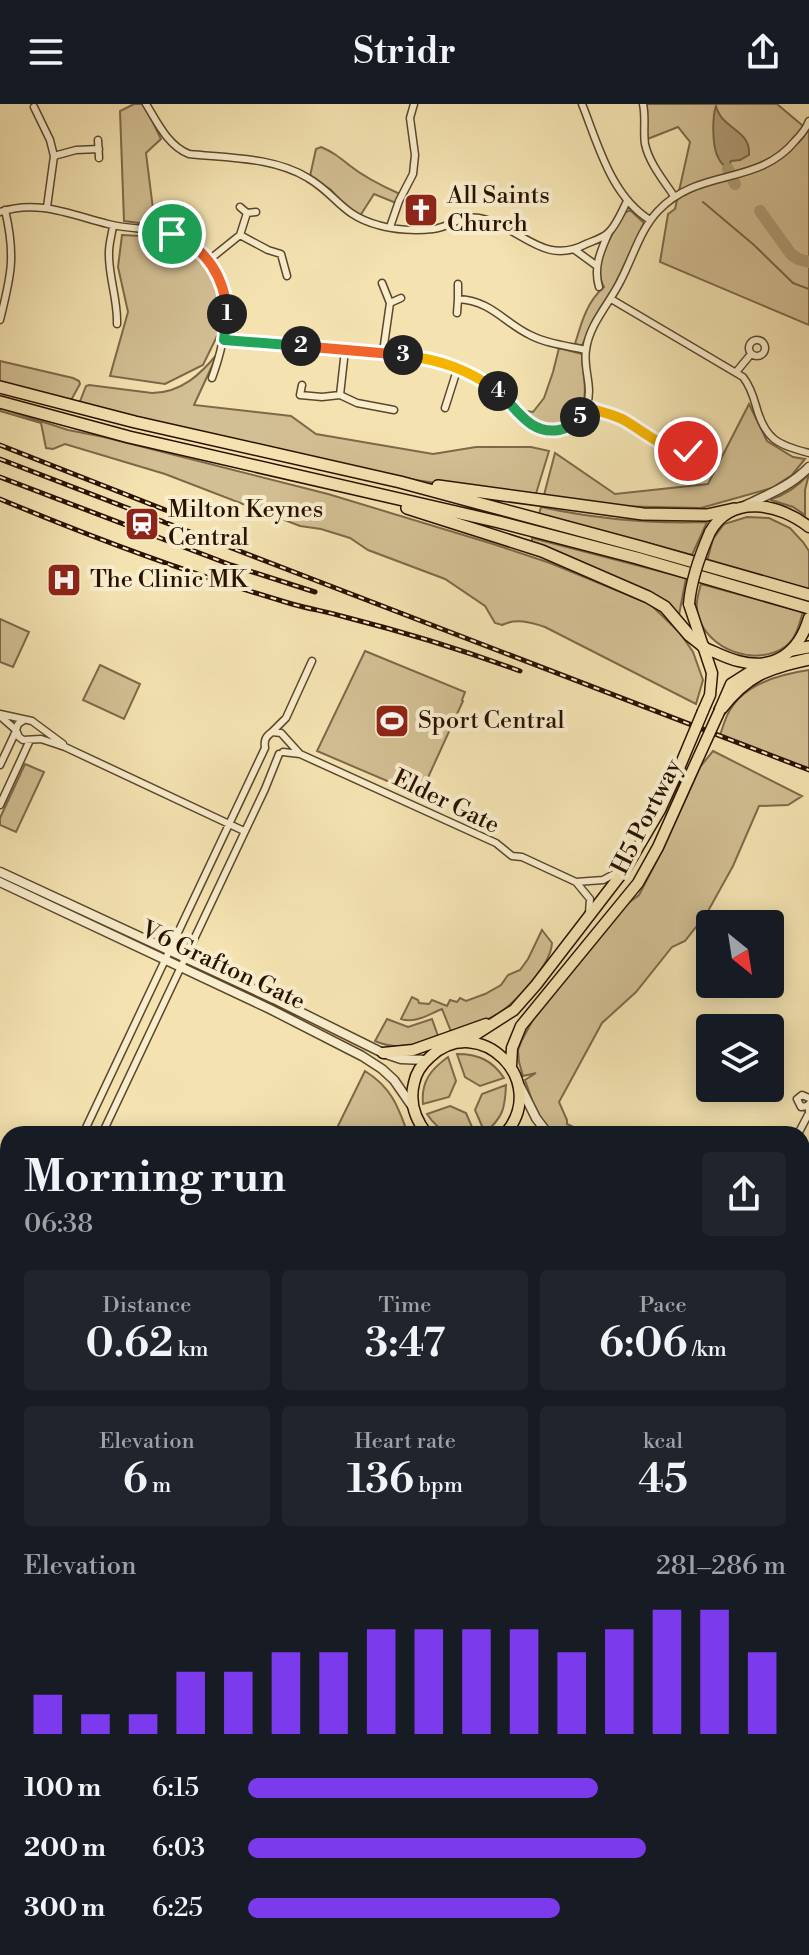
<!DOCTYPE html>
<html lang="en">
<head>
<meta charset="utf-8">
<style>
	body { margin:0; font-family:"Libre Bodoni",serif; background:#20242c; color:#f1f3f6; height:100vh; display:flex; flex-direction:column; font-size:30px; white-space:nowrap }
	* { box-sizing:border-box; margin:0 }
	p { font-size:26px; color:#9ea1a6 }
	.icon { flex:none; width:44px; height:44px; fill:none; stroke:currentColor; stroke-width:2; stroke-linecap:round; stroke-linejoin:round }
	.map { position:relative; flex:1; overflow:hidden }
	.panel { position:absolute; left:0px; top:1022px; width:810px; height:830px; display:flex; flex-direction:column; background:#171b24; border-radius:24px 24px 0 0; box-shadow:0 4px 20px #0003 }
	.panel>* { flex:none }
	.needle { width:52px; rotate:150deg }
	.tools { position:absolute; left:696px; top:806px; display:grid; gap:16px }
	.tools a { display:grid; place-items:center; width:88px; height:88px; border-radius:8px; background:#171b24; box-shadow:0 4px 20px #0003; font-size:40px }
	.pin { position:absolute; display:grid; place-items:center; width:68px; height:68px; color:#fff; margin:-34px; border:4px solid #fff; border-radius:50%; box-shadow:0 2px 8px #0007 }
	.km { position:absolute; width:40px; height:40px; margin:-20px; border-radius:50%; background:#222; color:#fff; font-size:22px; line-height:40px; text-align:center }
	.round { display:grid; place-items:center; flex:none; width:84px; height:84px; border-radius:8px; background:#20242c }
	.head { display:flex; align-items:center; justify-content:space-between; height:136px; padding:0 24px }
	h1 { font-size:44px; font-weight:600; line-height:60px }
	.stats { display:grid; grid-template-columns:repeat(3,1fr); gap:12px; height:136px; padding:8px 24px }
	.stats div { display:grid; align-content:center; border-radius:8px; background:#20242c; text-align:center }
	.stats b { font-size:40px; font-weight:600 }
	.stats small { font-size:22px; font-weight:400 }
	.stats p { font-size:22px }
	.chart { height:224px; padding:16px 24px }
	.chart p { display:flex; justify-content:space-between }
	.chart svg { width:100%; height:144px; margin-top:8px; stroke:#7c3aed; stroke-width:6 }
	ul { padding:0 24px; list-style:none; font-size:26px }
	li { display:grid; grid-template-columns:128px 96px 1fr; align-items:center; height:60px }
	li i { height:20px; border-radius:10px; background:#7c3aed }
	header { display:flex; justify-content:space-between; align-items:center; height:104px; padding:0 24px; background:#171b24; font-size:36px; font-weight:600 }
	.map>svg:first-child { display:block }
	.green { fill:#d2bf93; stroke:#7e684a; stroke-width:2 }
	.water { fill:#af9c75; stroke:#7a6446; stroke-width:2 }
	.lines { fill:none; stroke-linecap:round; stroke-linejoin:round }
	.stream { stroke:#7a6446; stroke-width:2 }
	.river { stroke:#af9c75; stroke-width:12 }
	.minor-casing { stroke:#5c462c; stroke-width:9 }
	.tertiary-casing { stroke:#5c462c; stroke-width:11 }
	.primary-casing { stroke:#2a1100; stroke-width:13 }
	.trunk-casing { stroke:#2a1100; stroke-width:14 }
	.minor { stroke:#f8edcc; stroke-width:6 }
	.tertiary { stroke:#f8edcc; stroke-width:8 }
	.primary { stroke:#f4e3b1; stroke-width:10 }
	.trunk { stroke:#f4e3b1; stroke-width:11 }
	.rail-casing { stroke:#2a1100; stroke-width:5 }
	.rail { stroke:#f8edcc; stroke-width:2; stroke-dasharray:6; stroke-linecap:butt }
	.primary-bridge-casing { stroke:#2a1100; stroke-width:13; stroke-linecap:butt }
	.primary-bridge { stroke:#f4e3b1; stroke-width:10 }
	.split-1-casing { stroke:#fff; stroke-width:16 }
	.split-2-casing { stroke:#fff; stroke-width:16 }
	.split-3-casing { stroke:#fff; stroke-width:16 }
	.split-4-casing { stroke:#fff; stroke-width:16 }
	.split-5-casing { stroke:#fff; stroke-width:16 }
	.split-6-casing { stroke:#fff; stroke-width:16 }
	.split-1 { stroke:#f0652b; stroke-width:10 }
	.split-2 { stroke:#22a559; stroke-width:10 }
	.split-3 { stroke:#f0652b; stroke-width:10 }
	.split-4 { stroke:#f5b400; stroke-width:10 }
	.split-5 { stroke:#22a559; stroke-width:10 }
	.split-6 { stroke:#f5b400; stroke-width:10 }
	.labels { text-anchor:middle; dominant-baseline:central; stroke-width:8; stroke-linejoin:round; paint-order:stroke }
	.poi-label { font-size:24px; fill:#2a1100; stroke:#f8edcc; text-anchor:start }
	.street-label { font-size:24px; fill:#2a1100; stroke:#f8edcc }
</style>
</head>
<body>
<header><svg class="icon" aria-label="menu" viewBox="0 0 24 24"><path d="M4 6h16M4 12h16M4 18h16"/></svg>Stridr<svg class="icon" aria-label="share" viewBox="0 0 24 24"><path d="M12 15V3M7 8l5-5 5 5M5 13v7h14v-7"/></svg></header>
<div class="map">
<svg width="809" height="1851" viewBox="0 0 809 1851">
	<rect width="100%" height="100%" fill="#f4e3b1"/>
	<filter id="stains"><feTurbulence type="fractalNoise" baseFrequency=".0025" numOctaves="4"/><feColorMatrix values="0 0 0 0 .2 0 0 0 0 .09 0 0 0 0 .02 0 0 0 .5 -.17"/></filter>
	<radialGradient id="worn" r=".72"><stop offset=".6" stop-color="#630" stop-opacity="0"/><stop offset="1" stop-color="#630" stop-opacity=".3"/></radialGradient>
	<path class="green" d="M134 0H144L161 35 146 49 155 121 124 117 120 7Z
		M643 0H777L809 27V221L660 158 668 110 675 105 690 38 678 23 645 36Z
		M321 43C333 48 339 53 349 61 364 73 382 82 400 90L396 99 374 90 360 112 348 105 331 86 310 72 316 45Z
		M630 106 644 119 642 123 611 189 591 221 582 242 575 240C581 220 587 197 604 183 590 159 613 130 625 109Z
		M122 131 142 132 174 139 195 150 210 168 218 188 220 226 203 261 165 280 110 272 128 208 118 163Z
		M559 244 582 250C582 265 587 281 584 296 578 329 537 331 520 306L533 308 544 294 553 268Z
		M218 249 194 301 291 312 316 330 433 350 476 343H531L549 347 535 393 415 376 79 300 86 282 89 281 152 289C181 289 201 270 218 249Z
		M0 257 73 274 79 277 80 280 70 298 0 278Z
		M749 300 767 337 793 353 805 355 792 371 772 384 701 404 609 402 544 391 555 349 615 390 708 380Z
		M0 304 68 326 104 333 328 390 493 440 550 459 650 500 680 529 693 548 703 576 696 600 545 523C530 518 516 514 502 521L495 519 485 502 445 475 368 446 350 434 321 425 300 422 165 370 65 340 53 345 46 344 41 319 0 307Z
		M809 370 805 386V411L793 403 771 396V395C787 391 798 382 809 370Z
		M541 403C596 415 651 420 707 418L692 451 539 410Z
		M747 413 769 414 790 424 803 438 809 447V486L707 457 713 435 724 420Z
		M532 434 686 474 679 511 668 502 532 440Z
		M701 480 803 508C799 520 797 533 786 542 757 564 707 546 698 511 695 500 698 491 701 480Z
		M0 515 29 528 13 563 0 558Z
		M365 547 465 588 462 596 463 597 420 691 317 647Z
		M100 561 140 580 124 615 83 596Z
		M809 566V666L720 631C723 623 725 614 730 606 745 580 781 570 809 566Z
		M713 647 802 692 788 701 759 702 733 762 707 809 685 837 672 843 636 888 602 919 559 998 567 1016V1020L588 1030H548L533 999 525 976 536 969 523 972 519 958 518 946 522 936 547 890 615 809 639 791 663 745 700 663Z
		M25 660 44 668 16 728 0 721V714Z
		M542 826 552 839C551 861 513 902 494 912 481 919 466 924 452 930L442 905C429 910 415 920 401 915L412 893 418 896 419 899 429 900 432 896 447 902 450 896 457 898 460 894 466 897 485 890 501 881 508 871 520 866 528 855Z
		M387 915 408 923 432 915 438 932C417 941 397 947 375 937Z
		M457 950C478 950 492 956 504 974L480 982 465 973Z
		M448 953 456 977 449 993 423 1000C421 978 430 966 448 953Z
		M365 967C391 983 398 1002 408 1030H334Z
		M506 981C505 1005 503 1013 485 1029L475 1006 482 990Z
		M450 1002 466 1009 475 1030C452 1030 441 1031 427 1010Z
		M8 1730V1799L0 1797V1747Z
		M77 1844H139L153 1851H84Z
		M337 1844H439L436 1851H333Z"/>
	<path class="water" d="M716 2C722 26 751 25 749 51L740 56 731 57 728 65C725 63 720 58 719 55 712 45 712 14 716 2Z"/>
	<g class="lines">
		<path class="stream" d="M703 98 754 141 793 179 809 185"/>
		<path class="river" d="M728 65 735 80
			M760 107 791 150 798 155 809 158"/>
		<g class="minor-casing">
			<path id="minor" d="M146 0C157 18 168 42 189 50 228 54 274 53 308 74 337 91 341 111 378 121 394 126 416 127 433 125 451 123 459 111 479 114 521 122 542 163 586 140 593 137 603 134 608 129 616 122 622 107 627 97
				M582 0C598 40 611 92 650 116
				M643 0C646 13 643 27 645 40 649 59 664 77 674 92
				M34 3 50 36 54 52 47 103
				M98 36 99 54
				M54 52 76 46 99 45
				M240 103 247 109 256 108
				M0 108C37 95 72 111 108 120 130 126 153 123 175 131 185 134 193 141 201 148 237 181 227 233 212 274
				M113 122C112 130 109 139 109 148 108 172 118 195 117 220
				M390 123 399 97 413 70 415 51 410 14 414 0
				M240 131 268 146 281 150 287 172
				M575 146 597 162
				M209 156 240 131 247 109
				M382 179 390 199 383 248
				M599 183C593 163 601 146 609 128
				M458 195V180
				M611 195 743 273C750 282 753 291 756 302 765 335 777 341 809 349
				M390 199 401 194
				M457 209 458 195C492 197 503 218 530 231 547 240 568 242 586 246
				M0 216C11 172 16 152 5 106
				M224 236C264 240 304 243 345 246 383 249 423 249 458 263 478 272 498 285 513 302 519 309 525 318 534 323 554 335 581 322 587 300 593 283 583 264 586 246 589 220 610 199 621 176 633 153 640 126 658 107 699 63 757 83 795 37 801 31 806 25 809 17
				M749 244a8 8 0 1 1 16 0a8 8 0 1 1-16 0Z
				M737 267 751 250
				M302 281 300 291 322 293 340 291 345 246
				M340 291 357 299 394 306
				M587 303C599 307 613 310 624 316 648 330 660 344 688 347
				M445 304 458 263
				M0 610 32 617 63 640
				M0 612 16 626
				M24 616 18 620 16 626 19 633 23 636 41 635 65 643 244 727
				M272 628 286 614 312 557
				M283 648 300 650 496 739 512 752 522 753 576 778 603 776 620 767
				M0 661 16 627
				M0 701 30 636
				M576 778 590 795 589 809
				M809 994 802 991 797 995 801 1003 807 1002 809 1000
				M83 1030 265 644C264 637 265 633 272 628L281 629 300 650
				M102 1030 265 685 279 650
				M798 1030 809 1009V1003
				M0 1208 8 1191
				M0 1248 8 1231
				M802 1278 809 1283
				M0 1290 8 1294
				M0 1299 8 1302
				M802 1363 809 1367
				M802 1426 809 1412
				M802 1567 809 1564
				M802 1577 809 1580
				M802 1773 809 1776
				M802 1813 809 1799
				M243 1844 257 1851
				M537 1844 539 1851
				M738 1844 752 1851
				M330 1851 334 1844
				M357 1851 360 1844
				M439 1851 442 1844
				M522 1851 525 1844
				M605 1851 608 1844
				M678 1851 681 1844"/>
		</g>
		<g class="tertiary-casing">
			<path id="tertiary" d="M744 402C767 391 791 382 809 363
				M0 768 274 895 383 949 401 955 426 956
				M0 778 270 905 362 952 382 965 394 976 412 1002
				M520 982 536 1014 548 1030
				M802 1202 809 1206
				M802 1231 809 1236
				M0 1800 8 1802
				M0 1826 8 1832
				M77 1844 84 1851"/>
		</g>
		<g class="primary-casing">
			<path id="primary" d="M710 428C732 389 780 400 809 423
				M689 500 712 569 710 591 703 607
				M703 543C715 548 726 554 738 557 775 567 799 548 809 514
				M721 603 731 580 761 561
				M464 938 514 906 536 881 626 764 660 706 677 669
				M383 949 413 946 486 920
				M511 962 512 944 521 922 638 779 658 743 689 674
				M427 1030C415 1015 409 998 414 979 416 969 422 960 430 953 479 907 551 977 505 1030
				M15 1844 23 1851
				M49 1851 57 1844"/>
		</g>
		<g class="trunk-casing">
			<path id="trunk" d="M0 283 135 318 400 378 641 443 809 491
				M0 298 129 333 499 418 637 454 809 504
				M438 382 643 410 707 411 734 405
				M407 404 542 447 648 493 665 503 689 531 703 542
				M792 546 809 543
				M720 606C747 571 767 564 809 555"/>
		</g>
		<use href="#minor" class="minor"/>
		<use href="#tertiary" class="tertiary"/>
		<use href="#primary" class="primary"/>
		<use href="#trunk" class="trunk"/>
		<g class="rail-casing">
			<path id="rail" d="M0 341 168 407
				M0 355 809 666
				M0 373 231 461 315 488
				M0 395C96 435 193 471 292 500 310 505 328 508 345 513 404 528 463 546 520 567"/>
		</g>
		<use href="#rail" class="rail"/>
		<g class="primary-bridge-casing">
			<path id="primary-bridge" d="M689 500C691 475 700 451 710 428
				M677 669 703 607
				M689 674 720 606"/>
		</g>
		<use href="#primary-bridge" class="primary-bridge"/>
	</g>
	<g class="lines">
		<g class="split-1-casing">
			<path id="split-1" d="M172 130C207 144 225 174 227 210"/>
		</g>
		<g class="split-2-casing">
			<path id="split-2" d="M227 210 224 236 301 242"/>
		</g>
		<g class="split-3-casing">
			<path id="split-3" d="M301 242 403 251"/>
		</g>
		<g class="split-4-casing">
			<path id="split-4" d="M403 251C441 256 467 265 498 287"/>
		</g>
		<g class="split-5-casing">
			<path id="split-5" d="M498 287C517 305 530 331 559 326 569 324 574 320 580 313"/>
		</g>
		<g class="split-6-casing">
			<path id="split-6" d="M580 313 587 303C599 308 613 310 624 316 648 330 660 344 688 347"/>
		</g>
		<use href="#split-1" class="split-1"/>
		<use href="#split-2" class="split-2"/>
		<use href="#split-3" class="split-3"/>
		<use href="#split-4" class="split-4"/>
		<use href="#split-5" class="split-5"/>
		<use href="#split-6" class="split-6"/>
	</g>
	<defs>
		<g id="church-square" transform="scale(1.8)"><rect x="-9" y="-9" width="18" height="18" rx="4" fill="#8f2418" stroke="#f8edcc"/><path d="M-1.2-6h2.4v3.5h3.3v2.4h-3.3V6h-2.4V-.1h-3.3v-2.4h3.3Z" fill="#fff"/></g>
		<g id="station-square" transform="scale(1.8)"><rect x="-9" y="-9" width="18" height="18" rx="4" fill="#8f2418" stroke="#f8edcc"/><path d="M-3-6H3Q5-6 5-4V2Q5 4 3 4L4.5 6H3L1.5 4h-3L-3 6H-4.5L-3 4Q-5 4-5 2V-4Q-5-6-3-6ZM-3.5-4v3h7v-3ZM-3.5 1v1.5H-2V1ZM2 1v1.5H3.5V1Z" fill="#fff"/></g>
		<g id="hospital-square" transform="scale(1.8)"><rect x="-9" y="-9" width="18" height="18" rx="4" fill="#8f2418" stroke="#f8edcc"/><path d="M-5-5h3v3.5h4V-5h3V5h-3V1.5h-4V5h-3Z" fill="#fff"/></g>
		<g id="stadium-square" transform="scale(1.8)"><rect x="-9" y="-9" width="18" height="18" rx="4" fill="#8f2418" stroke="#f8edcc"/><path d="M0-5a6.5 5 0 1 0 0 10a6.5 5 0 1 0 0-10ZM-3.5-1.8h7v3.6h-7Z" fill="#fff"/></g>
	</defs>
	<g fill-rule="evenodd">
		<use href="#church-square" x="421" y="106"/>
		<use href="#station-square" x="142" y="420"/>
		<use href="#hospital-square" x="64" y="476"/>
		<use href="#stadium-square" x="392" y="617"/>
	</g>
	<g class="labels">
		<g class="poi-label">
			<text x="447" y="92">All Saints<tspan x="447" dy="28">Church</tspan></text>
			<text x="168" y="406">Milton Keynes<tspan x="168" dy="28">Central</tspan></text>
			<text x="90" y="476">The Clinic MK</text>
			<text x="418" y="617">Sport Central</text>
		</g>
		<g class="street-label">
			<text transform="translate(446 698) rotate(26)">Elder Gate</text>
			<text transform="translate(647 713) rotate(-63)">H5 Portway</text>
			<text transform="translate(223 862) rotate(25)">V6 Grafton Gate</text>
		</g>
	</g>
	<rect width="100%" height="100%" filter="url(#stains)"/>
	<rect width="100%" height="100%" fill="url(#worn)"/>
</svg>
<div class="tools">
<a><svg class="needle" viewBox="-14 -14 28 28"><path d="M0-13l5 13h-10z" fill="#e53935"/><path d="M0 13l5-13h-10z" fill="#9ea1a6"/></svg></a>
<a><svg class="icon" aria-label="layers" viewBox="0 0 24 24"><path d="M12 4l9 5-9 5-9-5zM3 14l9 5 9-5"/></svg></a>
</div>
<div class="pin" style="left:172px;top:130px;background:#1e9e55"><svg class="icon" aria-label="arrive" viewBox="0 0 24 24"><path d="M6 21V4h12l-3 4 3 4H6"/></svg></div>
<div class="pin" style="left:688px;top:347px;background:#d93025"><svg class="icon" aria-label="check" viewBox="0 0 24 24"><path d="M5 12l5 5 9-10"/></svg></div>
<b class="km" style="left:227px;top:210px">1</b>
<b class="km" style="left:301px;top:242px">2</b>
<b class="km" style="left:403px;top:251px">3</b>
<b class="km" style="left:498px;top:287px">4</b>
<b class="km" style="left:580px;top:313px">5</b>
<section class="panel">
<div class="head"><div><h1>Morning run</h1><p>06:38</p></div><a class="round"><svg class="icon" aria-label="share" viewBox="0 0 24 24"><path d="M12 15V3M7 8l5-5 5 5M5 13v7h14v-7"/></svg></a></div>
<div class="stats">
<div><p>Distance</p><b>0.62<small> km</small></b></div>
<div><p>Time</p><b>3:47</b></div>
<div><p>Pace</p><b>6:06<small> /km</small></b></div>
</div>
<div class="stats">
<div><p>Elevation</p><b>6<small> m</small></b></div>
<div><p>Heart rate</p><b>136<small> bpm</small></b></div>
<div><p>kcal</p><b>45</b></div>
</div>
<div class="chart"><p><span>Elevation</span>281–286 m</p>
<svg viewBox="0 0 160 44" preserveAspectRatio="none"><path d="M5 44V32M15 44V38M25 44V38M35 44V25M45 44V25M55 44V19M65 44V19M75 44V12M85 44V12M95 44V12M105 44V12M115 44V19M125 44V12M135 44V6M145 44V6M155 44V19"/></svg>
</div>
<ul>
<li><b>100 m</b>6:15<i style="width:65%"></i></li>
<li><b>200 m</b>6:03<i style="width:74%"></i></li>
<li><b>300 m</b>6:25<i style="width:58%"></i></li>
</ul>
</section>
</div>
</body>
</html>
